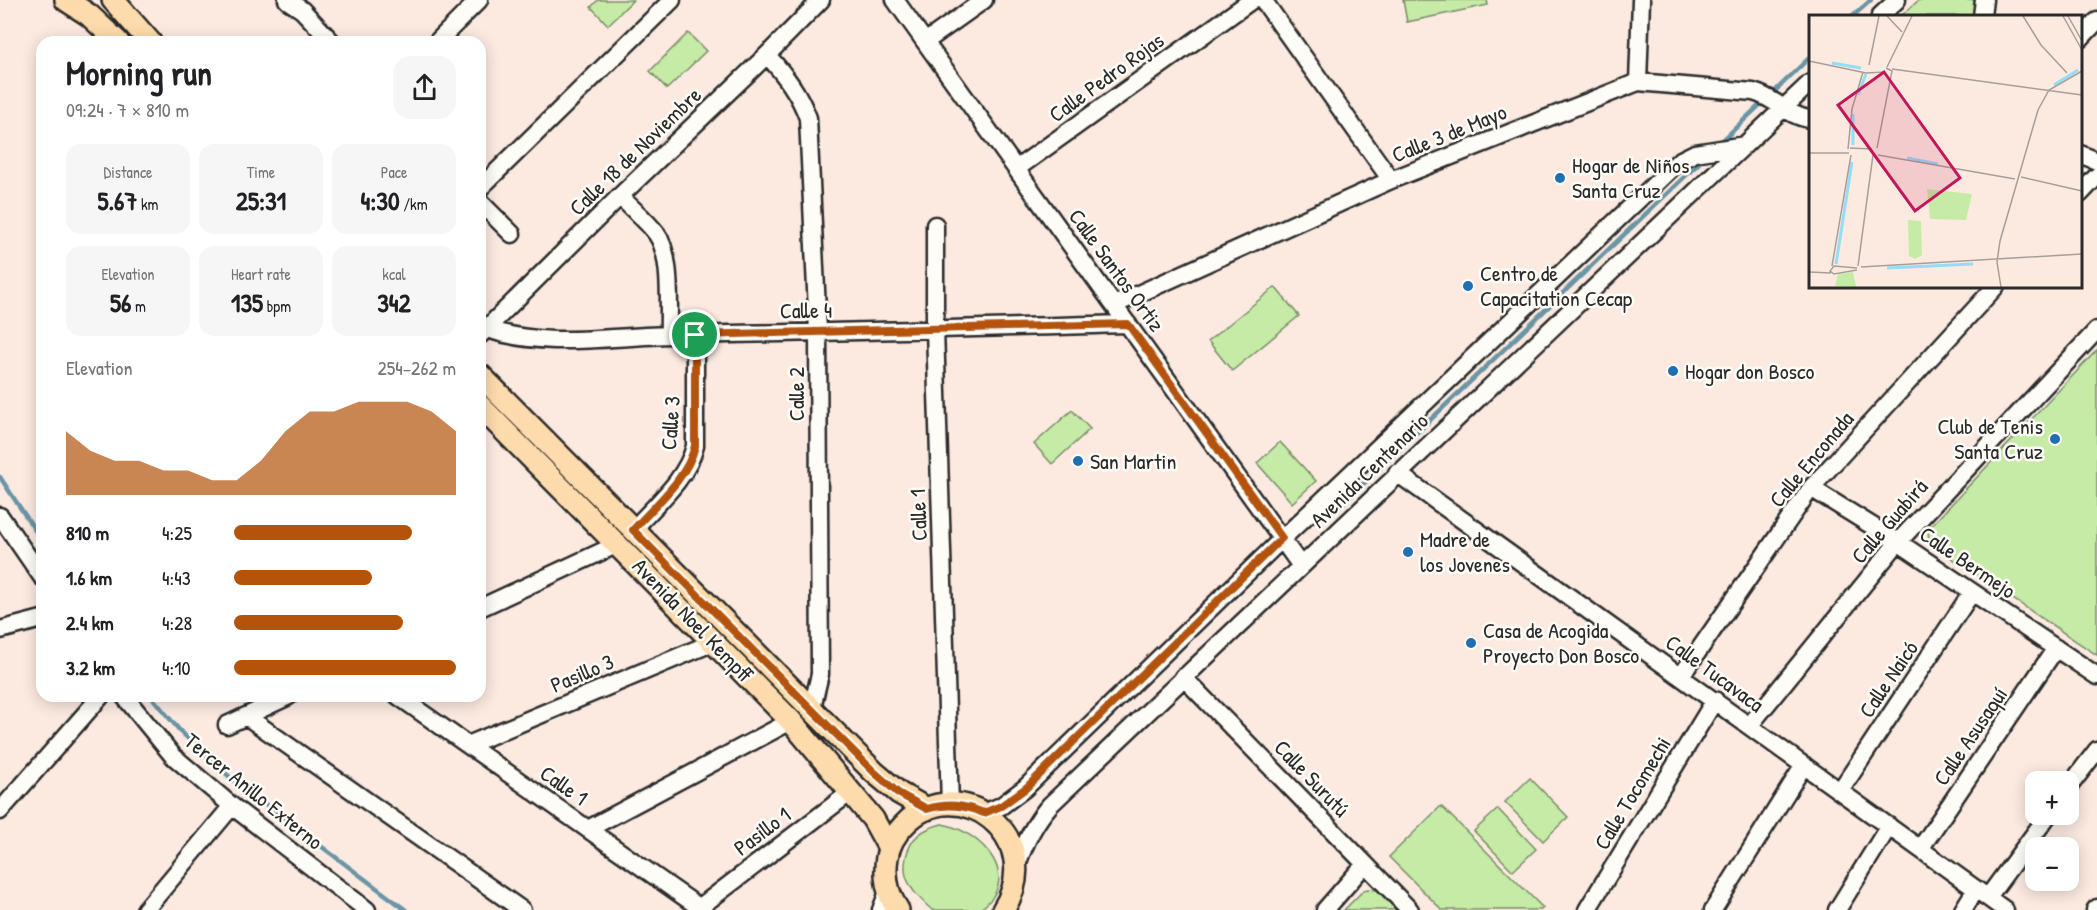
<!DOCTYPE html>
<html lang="en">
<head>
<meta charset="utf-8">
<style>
	body { margin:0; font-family:"Patrick Hand",sans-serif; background:#f6f6f6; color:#202124; height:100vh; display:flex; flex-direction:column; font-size:22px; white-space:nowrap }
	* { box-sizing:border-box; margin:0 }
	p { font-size:20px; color:#757577 }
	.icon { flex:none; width:33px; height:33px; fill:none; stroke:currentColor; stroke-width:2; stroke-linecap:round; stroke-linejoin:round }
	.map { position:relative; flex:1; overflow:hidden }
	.panel { position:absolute; left:36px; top:36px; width:450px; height:666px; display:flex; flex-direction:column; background:#fff; border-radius:18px; box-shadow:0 3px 15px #0003 }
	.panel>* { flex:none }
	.controls { position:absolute; left:2025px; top:771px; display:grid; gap:12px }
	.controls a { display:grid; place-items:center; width:54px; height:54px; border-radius:12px; background:#fff; box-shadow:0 3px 15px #0003; font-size:30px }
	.pin { position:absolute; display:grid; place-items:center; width:51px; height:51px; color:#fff; margin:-26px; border:3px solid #fff; border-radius:50%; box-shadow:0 2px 6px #0007 }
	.round { display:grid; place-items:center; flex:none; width:63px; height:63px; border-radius:18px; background:#f6f6f6 }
	.overview { display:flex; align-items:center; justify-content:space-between; height:102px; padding:0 30px }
	h1 { font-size:33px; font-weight:800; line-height:45px }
	.stats { display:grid; grid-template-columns:repeat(3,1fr); gap:9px; height:102px; padding:6px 30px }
	.stats div { display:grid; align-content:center; border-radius:15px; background:#f6f6f6; text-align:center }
	.stats b { font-size:26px; font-weight:800 }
	.stats small { font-size:16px; font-weight:400 }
	.stats p { font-size:16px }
	.chart { height:168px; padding:12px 30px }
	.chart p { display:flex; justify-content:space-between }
	.chart svg { width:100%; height:108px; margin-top:6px; fill:#b45309; opacity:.7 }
	ul { padding:0 30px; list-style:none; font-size:20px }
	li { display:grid; grid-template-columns:96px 72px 1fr; align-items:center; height:45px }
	li i { height:15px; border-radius:8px; background:#b45309 }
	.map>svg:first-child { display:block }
	.green { fill:#c5eba6; stroke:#788b68; stroke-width:1.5 }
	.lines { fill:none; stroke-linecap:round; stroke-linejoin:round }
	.stream { stroke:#6b95a5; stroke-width:4.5 }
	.minor-casing { stroke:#2b2b2b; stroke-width:21 }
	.major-casing { stroke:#2b2b2b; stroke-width:26 }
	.minor { stroke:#fdfcf7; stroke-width:16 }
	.major { stroke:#fedbac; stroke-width:21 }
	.route-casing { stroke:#fff; stroke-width:12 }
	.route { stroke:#b45309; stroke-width:8 }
	.poi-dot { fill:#1f6fb2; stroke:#fdfcf7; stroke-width:2 }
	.labels { text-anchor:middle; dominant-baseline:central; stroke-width:5; stroke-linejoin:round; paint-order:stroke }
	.street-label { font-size:22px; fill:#2b2b2b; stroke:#fdfcf7 }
	.poi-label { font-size:22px; fill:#2b2b2b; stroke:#fdfcf7; text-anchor:start }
	.inset-river { fill:none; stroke:#95dcf7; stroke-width:3 }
	.inset-road { fill:none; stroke:#a89e98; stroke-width:1.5 }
	.view { fill:#c2185b; fill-opacity:0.15; stroke:#c2185b; stroke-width:3 }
	.inset-edge { fill:none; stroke:#2b2b2b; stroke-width:3 }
</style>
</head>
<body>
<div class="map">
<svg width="2097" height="910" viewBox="0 0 2097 910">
	<rect width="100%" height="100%" fill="#fceae1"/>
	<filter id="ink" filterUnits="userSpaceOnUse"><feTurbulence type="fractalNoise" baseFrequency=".0167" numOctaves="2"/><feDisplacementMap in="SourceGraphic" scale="12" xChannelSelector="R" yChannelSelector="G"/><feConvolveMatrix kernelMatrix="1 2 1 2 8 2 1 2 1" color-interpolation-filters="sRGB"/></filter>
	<g filter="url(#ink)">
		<path class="green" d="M598 0H633L608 25 591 7Z
			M1403 0H1487L1488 5 1407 22Z
			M1919 0H1978L1975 16H1901Z
			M688 33 706 51 667 89 650 71Z
			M1275 287 1299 316 1232 371 1208 341Z
			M2097 350V655L1929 543 1928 529Z
			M1072 410 1090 429 1052 464 1034 444Z
			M1280 442 1316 481 1292 503 1257 463Z
			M1530 778 1568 817 1543 841 1505 802Z
			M1441 806 1543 908 1541 910H1442L1389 857Z
			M1498 809 1536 849 1513 871 1474 831Z
			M942 824C982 831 1025 879 979 910H932C922 901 910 890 906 876 904 870 905 863 906 857 911 837 922 829 942 824Z
			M1368 889 1377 890 1399 910H1344L1364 890Z"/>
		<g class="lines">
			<path class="stream" d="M1853 16 1871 0
				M1771 95 1810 57
				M1723 140 1764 101
				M0 477 42 541
				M1337 509 1700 162
				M151 696 180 731 233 780 406 910"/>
			<g class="minor-casing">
				<path id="minor" d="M287 0 302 10 332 42
					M895 0 1301 566
					M1263 0 1391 180
					M1880 16 1897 0
					M1982 16 1984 0
					M2080 39 2097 21
					M437 42 479 0
					M925 42 984 0
					M767 55C785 75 799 93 808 118L818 332 820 674 812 708
					M1638 82 1641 0
					M2080 154 2097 161
					M1016 169 1252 0
					M480 188 672 0
					M2080 194 2097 176
					M620 196C631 208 646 220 656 233 673 256 668 307 669 335
					M480 202 512 234
					M935 225V329L950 805
					M1114 305 1391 180 1638 82 1753 92C1775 97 1788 117 1810 119
					M487 329C546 349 611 336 672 335 824 333 976 328 1128 324
					M480 335 620 196 767 55 821 0
					M1397 473 2005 910
					M1811 488 1898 542 2097 676
					M0 516 42 577
					M633 530C655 505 687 479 695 446V335
					M480 608 618 544
					M0 630 42 619
					M1681 676 1811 488 1996 286
					M1183 677 1410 910
					M124 696 173 756 232 806 367 910
					M398 696 703 910
					M246 716 522 910
					M227 725 289 696
					M1750 725 1898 542 2097 330
					M468 745 714 642
					M2068 788 2097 750
					M1840 791 1972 592
					M0 811 101 696
					M984 813 1001 806 1025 788 1282 539 1679 161 1695 153 1745 145
					M588 829 791 721
					M1920 849 2056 648
					M1017 865C1025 842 1034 823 1050 805L1810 83
					M1988 897 2049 814
					M700 907 852 791
					M145 910 232 806
					M881 910 888 892
					M1325 910 1365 864
					M1587 910 1715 700
					M1713 910 1804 765
					M1837 910 1889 826
					M1963 910 1976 889
					M2095 910 2097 908"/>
			</g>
			<g class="major-casing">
				<path id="major" d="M66 0 89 15 118 42
					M113 0 150 42
					M480 375 874 772 899 793 927 809
					M480 406 791 721 873 819 889 848
					M898 910C887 894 884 876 887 857 889 845 895 834 904 825 959 767 1049 839 1003 910"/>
			</g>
			<use href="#minor" class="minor"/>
			<use href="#major" class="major"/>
		</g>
	</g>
	<g class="lines" filter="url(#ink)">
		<g class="route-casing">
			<path id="route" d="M1128 324 1282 538 1026 788 1001 806 984 813C964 805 948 803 927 809L898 793 874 772 633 530C655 505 687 479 695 446V335Z"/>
		</g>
		<use href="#route" class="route"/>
	</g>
	<g class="poi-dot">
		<circle cx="1560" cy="178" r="6"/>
		<circle cx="1468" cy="286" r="6"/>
		<circle cx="1673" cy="371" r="6"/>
		<circle cx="2055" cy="439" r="6"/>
		<circle cx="1078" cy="461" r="6"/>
		<circle cx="1408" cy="552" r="6"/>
		<circle cx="1471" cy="643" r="6"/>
	</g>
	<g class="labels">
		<g class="street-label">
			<text transform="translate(1106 77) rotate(-36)">Calle Pedro Rojas</text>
			<text transform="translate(1449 133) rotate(-22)">Calle 3 de Mayo</text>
			<text transform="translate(635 151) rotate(-44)">Calle 18 de Noviembre</text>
			<text transform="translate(1117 270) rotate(54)">Calle Santos Ortiz</text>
			<text transform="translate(806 310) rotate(-1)">Calle 4</text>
			<text transform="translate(796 394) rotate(-90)">Calle 2</text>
			<text transform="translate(670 423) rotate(-86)">Calle 3</text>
			<text transform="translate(1811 459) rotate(-50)">Calle Enconada</text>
			<text transform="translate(1369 470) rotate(-44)">Avenida Centenario</text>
			<text transform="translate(918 515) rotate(-92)">Calle 1</text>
			<text transform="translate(1889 521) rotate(-49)">Calle Guabirá</text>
			<text transform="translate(1968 562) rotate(34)">Calle Bermejo</text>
			<text transform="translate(693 620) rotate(46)">Avenida Noel Kempff</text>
			<text transform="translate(582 673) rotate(-23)">Pasillo 3</text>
			<text transform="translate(1715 673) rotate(36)">Calle Tucavaca</text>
			<text transform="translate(1888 679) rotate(-56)">Calle Naicó</text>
			<text transform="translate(1970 736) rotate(-56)">Calle Asusaquí</text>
			<text transform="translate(1312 778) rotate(46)">Calle Surutú</text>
			<text transform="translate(564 785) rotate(35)">Calle 1</text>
			<text transform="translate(254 791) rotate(39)">Tercer Anillo Externo</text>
			<text transform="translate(1632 793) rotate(-59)">Calle Tocomechi</text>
			<text transform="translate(762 831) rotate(-37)">Pasillo 1</text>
		</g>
		<g class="poi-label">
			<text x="1572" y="165">Hogar de Niños<tspan x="1572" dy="25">Santa Cruz</tspan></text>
			<text x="1480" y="273">Centro de<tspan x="1480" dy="25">Capacitation Cecap</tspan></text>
			<text x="1685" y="371">Hogar don Bosco</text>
			<text x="2043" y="426" text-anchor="end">Club de Tenis<tspan x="2043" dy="25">Santa Cruz</tspan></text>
			<text x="1090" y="461">San Martin</text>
			<text x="1420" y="539">Madre de<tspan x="1420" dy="25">los Jovenes</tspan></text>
			<text x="1483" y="630">Casa de Acogida<tspan x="1483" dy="25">Proyecto Don Bosco</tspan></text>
		</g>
	</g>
	<g transform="translate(1809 15)">
		<rect width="273" height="273" fill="#fceae1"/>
		<path d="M118 174 163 179 157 205 121 204ZM99 205 112 206 113 240 106 244 100 241ZM44 257 47 272 26 271 29 259Z" fill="#c5eba6"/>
		<path class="inset-river" d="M23 48 52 53M245 70 269 55M49 80 57 59M44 130V99M98 143 129 149M27 249 43 147M78 253 164 249"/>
		<path class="inset-road" d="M78 1 93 17M214 1 232 30 258 58M254 1 273 35M259 1 273 26M0 46 57 58 76 57M60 50 70 1M78 52 103 1M83 54 273 80M41 133 63 134M68 133 83 56 77 53M39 134 43 94 54 57M0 138H40M69 140 206 164M212 162 273 176M23 251 42 140M49 251 64 140M52 252 273 239M48 253 25 251 21 256 25 259 48 255M0 257 22 258M192 272 188 247 191 226 229 95 240 75 273 56"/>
		<path class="view" d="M75 57 151 163 106 196 29 90Z"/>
		<rect width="273" height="273" class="inset-edge"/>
	</g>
</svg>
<div class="controls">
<a>+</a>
<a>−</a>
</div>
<div class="pin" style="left:695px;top:335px;background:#1e9e55"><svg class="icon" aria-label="arrive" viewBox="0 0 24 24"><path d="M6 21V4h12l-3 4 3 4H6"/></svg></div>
<section class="panel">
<div class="overview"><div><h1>Morning run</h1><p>09:24 · 7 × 810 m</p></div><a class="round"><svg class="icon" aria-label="share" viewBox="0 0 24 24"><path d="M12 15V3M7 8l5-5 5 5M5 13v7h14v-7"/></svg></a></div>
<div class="stats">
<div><p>Distance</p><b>5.67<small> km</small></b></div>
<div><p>Time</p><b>25:31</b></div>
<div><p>Pace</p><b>4:30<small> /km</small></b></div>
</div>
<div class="stats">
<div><p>Elevation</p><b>56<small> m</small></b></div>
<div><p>Heart rate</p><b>135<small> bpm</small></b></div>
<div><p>kcal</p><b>342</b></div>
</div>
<div class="chart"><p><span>Elevation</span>254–262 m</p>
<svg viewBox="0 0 160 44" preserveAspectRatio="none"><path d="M0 44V18L10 26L20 30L30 30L40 34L50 34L60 38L70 38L80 30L90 18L100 10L110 10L120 6L130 6L140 6L150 10L160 18V44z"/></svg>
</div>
<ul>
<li><b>810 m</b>4:25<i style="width:80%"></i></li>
<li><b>1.6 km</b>4:43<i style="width:62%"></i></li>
<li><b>2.4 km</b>4:28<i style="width:76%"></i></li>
<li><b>3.2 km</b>4:10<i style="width:100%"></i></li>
</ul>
</section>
</div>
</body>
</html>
